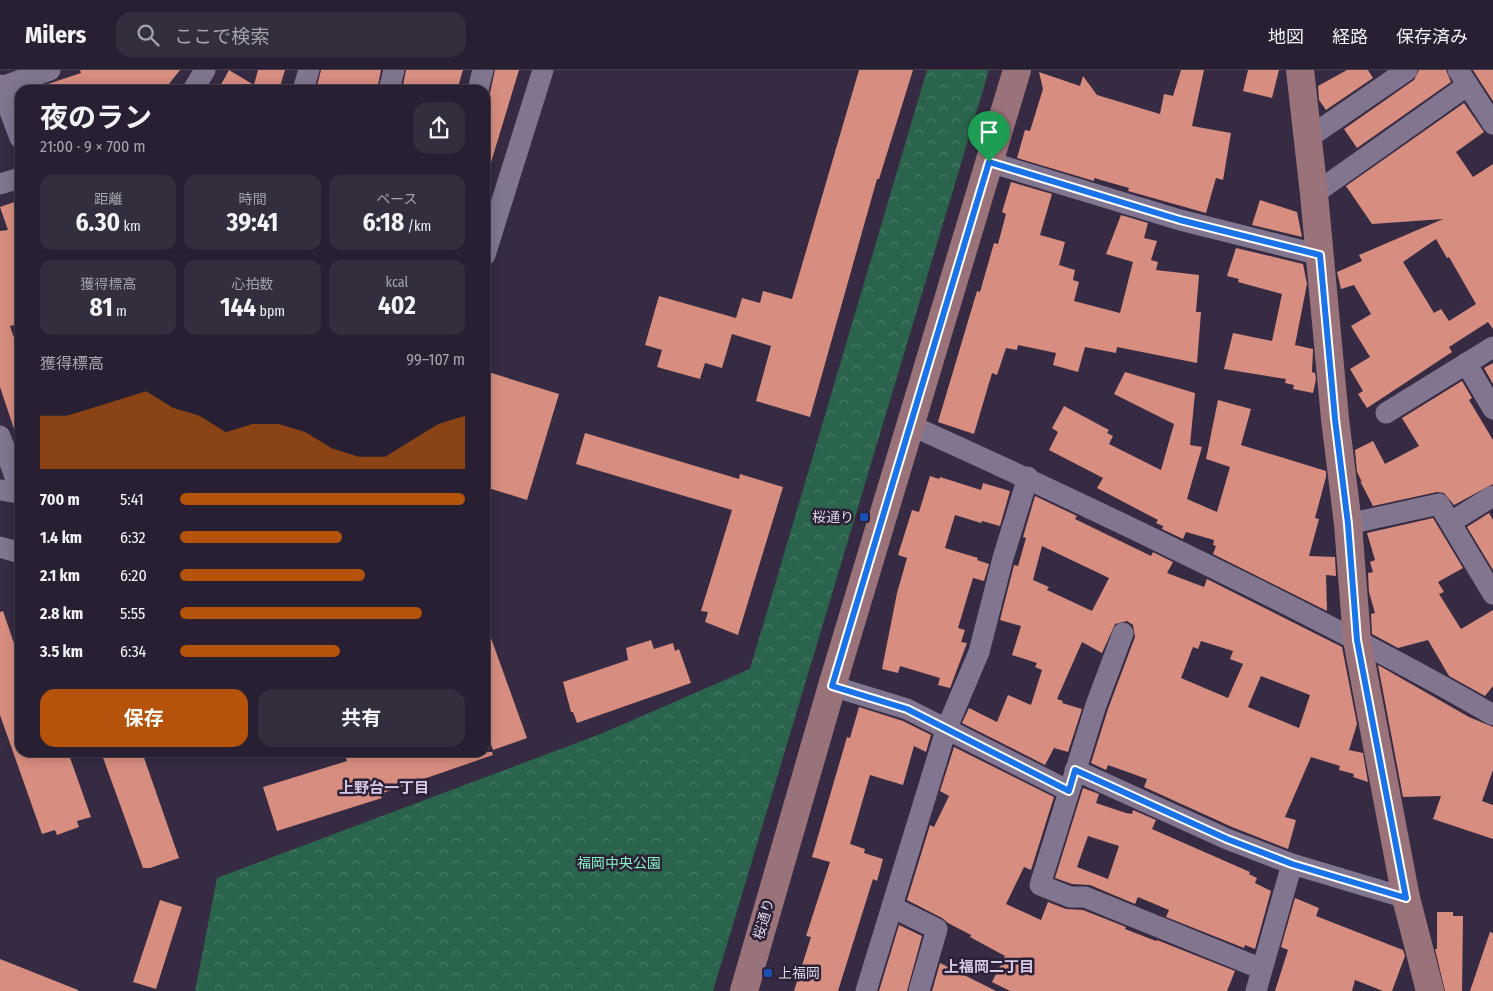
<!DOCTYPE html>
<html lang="ja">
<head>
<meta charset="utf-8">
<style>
	body { margin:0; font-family:"Fira Sans Condensed","Noto Sans JP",sans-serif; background:#342d3e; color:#f1f3f6; height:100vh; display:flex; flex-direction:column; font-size:19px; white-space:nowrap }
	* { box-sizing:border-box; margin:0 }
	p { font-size:16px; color:#a5a3ac }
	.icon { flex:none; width:28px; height:28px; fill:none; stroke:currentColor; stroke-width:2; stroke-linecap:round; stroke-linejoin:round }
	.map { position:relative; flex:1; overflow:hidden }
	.sheet { position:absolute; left:15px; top:15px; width:475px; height:672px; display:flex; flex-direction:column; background:#282032; border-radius:15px; box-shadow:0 2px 12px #0003,0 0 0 1px #443e4d }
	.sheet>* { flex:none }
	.pin { position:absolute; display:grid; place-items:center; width:42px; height:42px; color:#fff; margin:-51px -21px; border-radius:50% 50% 50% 0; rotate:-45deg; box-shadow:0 0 5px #0007 }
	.pin .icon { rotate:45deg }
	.round { display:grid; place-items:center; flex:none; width:52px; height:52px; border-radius:15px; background:#342d3e }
	.overview { display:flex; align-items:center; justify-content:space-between; height:85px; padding:0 25px }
	h1 { font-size:28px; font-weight:700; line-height:38px }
	.figures { display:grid; grid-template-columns:repeat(3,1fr); gap:8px; height:85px; padding:5px 25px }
	.figures div { display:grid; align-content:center; border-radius:12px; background:#342d3e; text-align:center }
	.figures b { font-size:25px; font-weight:700 }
	.figures small { font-size:14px; font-weight:400 }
	.figures p { font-size:14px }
	.chart { height:140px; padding:10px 25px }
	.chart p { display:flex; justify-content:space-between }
	.chart svg { width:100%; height:90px; margin-top:5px; fill:#b45309; opacity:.7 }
	.button { display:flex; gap:10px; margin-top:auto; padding:10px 25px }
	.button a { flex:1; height:58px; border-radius:15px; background:#b45309; color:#fff; font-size:20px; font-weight:700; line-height:58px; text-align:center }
	.button a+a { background:#342d3e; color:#f1f3f6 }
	ul { padding:0 25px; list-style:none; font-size:16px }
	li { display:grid; grid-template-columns:80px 60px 1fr; align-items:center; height:38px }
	li i { height:12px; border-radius:6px; background:#b45309 }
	header { display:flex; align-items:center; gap:30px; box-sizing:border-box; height:70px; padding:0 25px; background:#282032; border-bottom:1px solid #443e4d }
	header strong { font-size:24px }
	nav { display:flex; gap:28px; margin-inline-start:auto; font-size:18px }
	.search { width:350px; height:45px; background:#342d3e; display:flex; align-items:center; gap:12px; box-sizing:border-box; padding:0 18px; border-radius:15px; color:#a5a3ac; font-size:19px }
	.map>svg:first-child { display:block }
	.park { fill:url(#park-crowns) }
	.building { fill:#d78d7f; fill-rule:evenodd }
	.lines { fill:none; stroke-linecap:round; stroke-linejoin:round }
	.street { stroke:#81758f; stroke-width:21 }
	.secondary { stroke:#9a727a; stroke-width:28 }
	.route-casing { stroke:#fff; stroke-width:10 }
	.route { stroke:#1a73e8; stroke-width:6 }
	.transit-dot { fill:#1a4fb4; stroke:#2c2137; stroke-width:2 }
	.labels { text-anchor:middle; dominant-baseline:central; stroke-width:5; stroke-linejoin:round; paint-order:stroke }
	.poi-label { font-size:14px; fill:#dfd8e7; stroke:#2c2137; text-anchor:end }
	.park-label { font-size:14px; fill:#84f3c3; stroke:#2c2137 }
	.street-label { font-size:14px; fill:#dfd8e7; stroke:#2c2137 }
	.neighbourhood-label { font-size:15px; font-weight:bold; fill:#d6c8e5; stroke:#2c2137 }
</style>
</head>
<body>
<header>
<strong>Milers</strong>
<div class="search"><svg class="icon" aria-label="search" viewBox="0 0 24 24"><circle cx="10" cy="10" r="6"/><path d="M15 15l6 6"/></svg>ここで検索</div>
<nav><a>地図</a><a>経路</a><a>保存済み</a></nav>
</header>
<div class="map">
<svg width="1493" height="921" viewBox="0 0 1493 921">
	<defs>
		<pattern id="park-crowns" width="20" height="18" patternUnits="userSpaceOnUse" patternTransform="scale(1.25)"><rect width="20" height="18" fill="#2a644c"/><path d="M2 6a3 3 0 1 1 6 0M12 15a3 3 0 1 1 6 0" fill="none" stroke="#487966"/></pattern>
	</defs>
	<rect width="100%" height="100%" fill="#362b42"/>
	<path class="park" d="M927 0H989L713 921H195L217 808 603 663 750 599Z"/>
	<path class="building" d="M80 0H180L164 20H131L128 15 113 20H40L39 17 81 3Z
		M229 0 254 15 258 0H285L279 20H218Z
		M321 0H381L377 20H316Z
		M406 0H463L457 20H402Z
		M495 0H519L489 99H485V30L490 23Z
		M859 0H913L879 109H877L810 347 756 331 771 276 732 264 722 298 705 293 700 309 657 297 662 280 645 275 659 226 736 248 742 228 760 233 763 221 792 229Z
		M1181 0H1204L1192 56 1231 63 1223 110 1216 108 1206 143 1128 121 1129 118 1094 108V111L1017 88 1025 60 1030 61 1043 19 1039 2 1080 16 1083 6 1097 25 1160 44 1164 24 1173 26Z
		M1248 0H1279L1272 28 1243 21Z
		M1347 0H1368L1373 8 1326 40 1319 30 1318 16Z
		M1419 0H1446L1451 12 1357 78 1344 59 1414 10Z
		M1473 0H1493V31L1478 8Z
		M1464 33 1484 62 1456 82 1473 107 1493 94V259L1488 252 1449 277 1452 282 1367 338 1358 324 1363 321 1350 299 1370 287 1351 256 1371 244 1354 215 1341 219 1337 202 1362 191 1359 185 1443 149 1372 154 1346 116ZM1436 169 1447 188 1449 187 1476 234 1449 251 1441 239 1434 243 1403 192Z
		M1011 112 1052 124 1040 165 1065 172 1059 195 1075 200 1073 210 1079 212 1074 231 1120 243 1133 192 1106 184 1121 145 1148 153 1144 168 1157 171 1151 190 1158 192 1156 200 1199 205 1196 242H1201L1197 293 1117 277 1116 283 1085 277 1078 302 1053 295 1056 283 1018 275 1017 280 1006 278 997 305 992 303 974 364 938 352 977 221 980 222 994 173 998 174 1006 144 1002 142Z
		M20 130V254L10 256 20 285V367L17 368 0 317V161L8 160 0 137Z
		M1260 130 1297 142 1302 167 1252 155Z
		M1236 178 1303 194 1307 214 1295 275 1313 279 1312 302 1315 303 1316 309 1313 323 1293 319 1294 315 1285 313 1286 309 1224 299 1233 263 1272 271 1282 224 1238 212 1239 209 1227 206Z
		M1493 293V314L1484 298Z
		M485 301 559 324 527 430 485 417Z
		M1125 302 1195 323 1190 375 1202 377 1187 429 1217 442 1230 397 1206 389 1218 330 1251 339 1241 375 1326 401V407L1315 448 1319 449 1309 486 1335 487 1336 506 1326 505 1327 541 1213 484 1216 476 1213 475 1214 470 1186 462 1183 469 1162 459 1163 456 1156 453 1158 450 1097 418 1103 408 1049 380 1058 362 1052 358 1064 336 1109 360 1107 363 1113 366 1109 374 1161 400 1174 354 1114 324Z
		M1462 311 1472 328 1469 330 1493 370V414L1454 435 1444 423 1437 422 1373 436 1360 411 1362 412 1357 402 1355 380 1373 371 1385 394 1419 376 1402 348Z
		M585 363 739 409 740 404 783 417 738 565 705 552 708 542 701 541 732 440 576 394Z
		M930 406 939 409 940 407 981 420 983 413 1010 421 1000 456 982 451 981 453 955 445 945 478 978 488 977 490 989 494 984 511 973 508 958 558 965 560 961 572 967 573 950 618 938 615 940 608 900 596 898 603 882 599 897 523 907 488 898 485 912 440 919 442Z
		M1035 426 1077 446 1075 449 1151 486 1153 482 1173 492 1167 503 1204 517 1207 509 1342 577 1357 654 1349 680 1363 683 1368 712 1353 707 1354 704 1339 700 1340 696 1311 687 1285 747 1296 750 1288 779 1232 757 1144 717 1147 709 1108 695 1106 700 1091 693 1108 639 1135 567 1133 555 1127 551 1115 554 1102 583 1082 572 1057 629 1063 631 1062 633 1082 639 1068 682 1054 678 1045 695 962 653 969 638 997 652 1008 625 1031 635 1042 600 1035 597 1037 593 1012 585 1021 556 1000 550 1014 495 1018 496 1026 468 1023 467ZM1042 476 1109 508 1092 541 1047 520 1049 517 1033 510ZM1201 571 1233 581 1230 589 1243 594 1228 628 1181 608 1193 577 1198 579ZM1261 606 1310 625 1299 658 1248 637Z
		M1489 443 1493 450V500L1467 457Z
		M1433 448 1463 498 1438 512 1444 522 1439 524 1461 559 1493 540V616L1485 626 1449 606 1428 570 1398 578 1372 564 1371 544 1375 543 1369 522 1368 503 1373 502 1370 492 1375 490 1367 463Z
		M3 541 20 591V682H68L91 747 77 751 79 757 57 765 55 760 42 764 0 645V542Z
		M485 557H487L527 668 493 680 485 658Z
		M651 570 654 579 673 573 675 581 679 579 691 613 577 653 573 642H571L563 612 628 590 626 578Z
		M1378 595 1469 647 1493 657V700L1482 731 1493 735V769L1433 749 1441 726 1403 727Z
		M859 637 903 651 931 665 926 682 914 676 903 715 870 705 850 774 865 779 864 783 883 789 877 811 873 809 838 921H794L811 867 806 866 830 792 812 787 847 667 850 668Z
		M954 677 1054 727 1031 800 1024 797 1006 834 1041 850 1048 832 1066 839 1083 840 1126 857 1125 859 1156 871 1157 870 1235 901 1227 921H1010L992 912 1005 886 970 867 971 865 948 853 942 848 907 830 930 755 934 757 949 726 940 721Z
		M101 682H142L179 788 150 798H143Z
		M357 682H492L493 685 380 724 382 728 277 761 263 717 347 691 345 686Z
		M1083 718 1099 724 1096 733 1126 743 1132 744 1133 740 1156 750 1152 759 1250 802 1249 804 1257 808 1255 813 1271 821 1255 879 1245 875 1244 878 1166 847 1169 840 1138 827 1135 834 1090 815 1072 814 1055 808ZM1088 766 1119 776 1108 809 1077 797Z
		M1295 828 1319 838 1316 846 1403 880 1405 886 1392 921H1383L1355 910 1352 921H1275L1288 880 1281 877Z
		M160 830 182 837 156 919 133 912Z
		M1437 842H1453V846H1463L1462 921H1445L1435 879H1437Z
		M899 855 922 866 907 921H879Z
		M1490 862 1493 863V921H1470Z
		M0 889 78 920V921H0Z
		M940 893 996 921H932Z"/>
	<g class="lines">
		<path class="street" d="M1458 0 1493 54
			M0 15 20 68
			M1 17 50 0
			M193 20 205 0
			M303 20 309 0
			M389 20 394 0
			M478 20 483 0
			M1308 68 1407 0
			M989 92 1180 150 1320 185
			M0 114 20 108
			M1314 124 1468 15
			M485 185 543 0
			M1466 293 1493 339
			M1386 343 1493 277
			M910 355C1026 407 1141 462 1256 519 1336 559 1416 600 1493 645
			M0 366 20 420
			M0 420 20 423
			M1451 452 1493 426
			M1348 454 1439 434 1493 524
			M0 477 20 483
			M1123 563 1096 635 1040 815 1070 827H1085L1262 899
			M832 616 907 639 1069 721
			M1075 700 1227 769 1292 794 1406 828
			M892 837 937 859 919 921
			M866 921 946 660 979 582 1003 488 1028 407
			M1256 921 1292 794"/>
		<path class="secondary" d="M1300 0 1314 124 1335 349 1348 454 1357 570 1406 828 1430 921
			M744 921 832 616 1017 0"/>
	</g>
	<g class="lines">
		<g class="route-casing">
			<path id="route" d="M989 92 1180 150 1320 185 1335 349 1348 454 1357 570 1406 828 1292 794 1227 769 1075 700 1069 721 907 639 832 616Z"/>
		</g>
		<use href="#route" class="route"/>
	</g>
	<g class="transit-dot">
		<rect x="859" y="442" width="10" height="10" rx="2.5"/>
		<rect x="763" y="898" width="10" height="10" rx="2.5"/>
	</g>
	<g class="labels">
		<g class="poi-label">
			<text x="854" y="447">桜通り</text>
			<text x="778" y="903" text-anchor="start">上福岡</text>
		</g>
		<g class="park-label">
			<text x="619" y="793">福岡中央公園</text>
		</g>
		<g class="street-label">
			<text transform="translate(764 849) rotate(-74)">桜通り</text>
		</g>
		<g class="neighbourhood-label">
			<text x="384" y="718">上野台一丁目</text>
			<text x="989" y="897">上福岡二丁目</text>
		</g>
	</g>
</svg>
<div class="pin" style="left:989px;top:92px;background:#1e9e55"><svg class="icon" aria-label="arrive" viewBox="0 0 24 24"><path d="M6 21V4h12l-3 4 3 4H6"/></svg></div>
<section class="sheet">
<div class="overview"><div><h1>夜のラン</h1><p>21:00 · 9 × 700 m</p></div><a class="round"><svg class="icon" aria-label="share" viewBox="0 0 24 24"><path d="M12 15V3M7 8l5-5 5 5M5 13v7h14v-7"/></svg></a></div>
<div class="figures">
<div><p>距離</p><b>6.30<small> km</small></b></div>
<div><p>時間</p><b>39:41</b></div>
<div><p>ペース</p><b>6:18<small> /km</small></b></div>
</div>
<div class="figures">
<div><p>獲得標高</p><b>81<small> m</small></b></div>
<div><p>心拍数</p><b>144<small> bpm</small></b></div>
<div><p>kcal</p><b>402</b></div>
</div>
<div class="chart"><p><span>獲得標高</span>99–107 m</p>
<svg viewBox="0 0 160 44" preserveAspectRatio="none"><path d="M0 44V18L10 18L20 14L30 10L40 6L50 14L60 18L70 26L80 22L90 22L100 26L110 34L120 38L130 38L140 30L150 22L160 18V44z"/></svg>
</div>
<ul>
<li><b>700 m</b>5:41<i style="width:100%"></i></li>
<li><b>1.4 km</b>6:32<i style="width:57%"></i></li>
<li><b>2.1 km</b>6:20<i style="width:65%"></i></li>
<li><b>2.8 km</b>5:55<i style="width:85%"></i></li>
<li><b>3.5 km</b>6:34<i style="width:56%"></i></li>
</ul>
<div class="button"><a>保存</a><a>共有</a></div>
</section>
</div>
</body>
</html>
